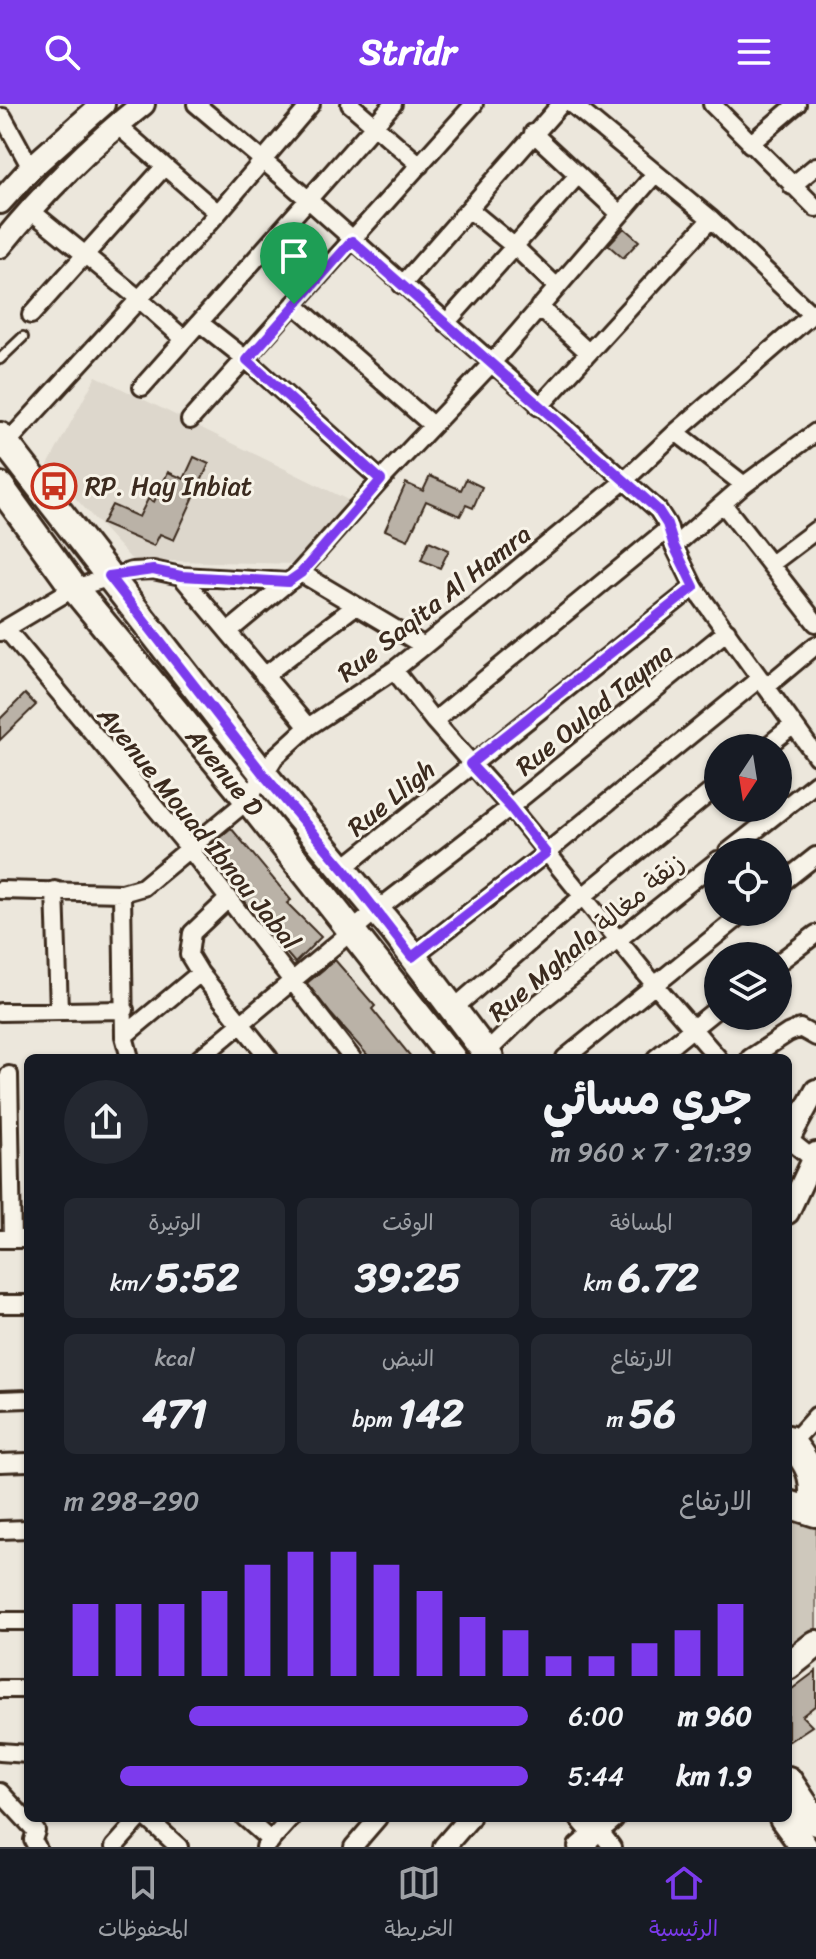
<!DOCTYPE html>
<html lang="ar">
<head>
<meta charset="utf-8">
<style>
	body { margin:0; font-family:Sriracha,"Playpen Sans Arabic",sans-serif; background:#242831; color:#f1f3f6; direction:rtl; height:100vh; display:flex; flex-direction:column; font-size:30px; white-space:nowrap }
	* { box-sizing:border-box; margin:0 }
	p { font-size:26px; color:#9ea1a6 }
	.icon { flex:none; width:44px; height:44px; fill:none; stroke:currentColor; stroke-width:2; stroke-linecap:round; stroke-linejoin:round }
	.map { position:relative; flex:1; overflow:hidden; direction:ltr }
	.details { position:absolute; left:24px; top:950px; width:768px; height:768px; display:flex; flex-direction:column; background:#171b24; border-radius:12px; box-shadow:0 2px 6px #0004; direction:rtl }
	.details>* { flex:none }
	.needle { width:52px; rotate:192deg }
	.tools { position:absolute; left:704px; top:630px; display:grid; gap:16px }
	.tools a { display:grid; place-items:center; width:88px; height:88px; border-radius:50%; background:#171b24; box-shadow:0 2px 6px #0004; font-size:40px }
	.pin { position:absolute; display:grid; place-items:center; width:68px; height:68px; color:#fff; margin:-82px -34px; border-radius:50% 50% 50% 0; rotate:-45deg; box-shadow:0 0 8px #0007 }
	.pin .icon { rotate:45deg }
	.round { display:grid; place-items:center; flex:none; width:84px; height:84px; border-radius:42px; background:#242831 }
	.overview { display:flex; align-items:center; justify-content:space-between; height:136px; padding:0 40px }
	h1 { font-size:44px; font-weight:700; line-height:60px }
	.stats { display:grid; grid-template-columns:repeat(3,1fr); gap:12px; height:136px; padding:8px 40px }
	.stats div { display:grid; align-content:center; border-radius:12px; background:#242831; text-align:center }
	.stats b { font-size:40px; font-weight:700 }
	.stats small { font-size:22px; font-weight:400 }
	.stats p { font-size:22px }
	.chart { height:224px; padding:16px 40px }
	.chart p { display:flex; justify-content:space-between }
	.chart svg { width:100%; height:144px; margin-top:8px; stroke:#7c3aed; stroke-width:6 }
	ul { padding:0 40px; list-style:none; font-size:26px }
	li { display:grid; grid-template-columns:128px 96px 1fr; align-items:center; height:60px }
	li i { height:20px; border-radius:10px; background:#7c3aed }
	header { display:flex; justify-content:space-between; align-items:center; height:104px; padding:0 40px; background:#7c3aed; color:#fff; font-size:36px; font-weight:700 }
	.tabs { display:flex; justify-content:space-around; align-items:center; height:112px; border-top:2px solid #363941; background:#171b24; font-size:22px; color:#9ea1a6 }
	.tabs a { display:grid; justify-items:center; gap:4px }
	.tabs .current { color:#7c3aed }
	.map>svg:first-child { display:block }
	.built { fill:#ddd7cc }
	.green { fill:#cec8bc; stroke:#84796d; stroke-width:2 }
	.building { fill:#bab2a7; stroke:#3b2a1e; stroke-width:2 }
	.lines { fill:none; stroke-linecap:round; stroke-linejoin:round }
	.service-casing { stroke:#3b2a1e; stroke-width:14 }
	.minor-casing { stroke:#3b2a1e; stroke-width:22 }
	.tertiary-casing { stroke:#3b2a1e; stroke-width:26 }
	.secondary-casing { stroke:#3b2a1e; stroke-width:28 }
	.primary-casing { stroke:#3b2a1e; stroke-width:32 }
	.service { stroke:#f7f3e8; stroke-width:8 }
	.minor { stroke:#f7f3e8; stroke-width:16 }
	.tertiary { stroke:#f7f3e8; stroke-width:20 }
	.secondary { stroke:#f7f3e8; stroke-width:22 }
	.primary { stroke:#f7f3e8; stroke-width:26 }
	.route-casing { stroke:#fff; stroke-width:16 }
	.route { stroke:#7c3aed; stroke-width:10 }
	.labels { text-anchor:middle; dominant-baseline:central; stroke-width:6; stroke-linejoin:round; paint-order:stroke }
	.poi-label { font-size:26px; fill:#3b2a1e; stroke:#f7f3e8; text-anchor:start }
	.street-label { font-size:26px; fill:#3b2a1e; stroke:#f7f3e8 }
</style>
</head>
<body>
<header><svg class="icon" aria-label="menu" viewBox="0 0 24 24"><path d="M4 6h16M4 12h16M4 18h16"/></svg>Stridr<svg class="icon" aria-label="search" viewBox="0 0 24 24"><circle cx="10" cy="10" r="6"/><path d="M15 15l6 6"/></svg></header>
<div class="map">
<svg width="816" height="1743" viewBox="0 0 816 1743">
	<rect width="100%" height="100%" fill="#ece7dc"/>
	<filter id="ink" filterUnits="userSpaceOnUse"><feTurbulence type="fractalNoise" baseFrequency=".0125" numOctaves="2"/><feDisplacementMap in="SourceGraphic" scale="16" xChannelSelector="R" yChannelSelector="G"/><feConvolveMatrix kernelMatrix="1 2 1 2 8 2 1 2 1" color-interpolation-filters="sRGB"/></filter>
	<g filter="url(#ink)">
		<path class="built" d="M96 272 352 398 295 460 132 456 47 363Z"/>
		<path class="green" d="M788 1408 816 1416V1525L788 1547Z"/>
		<path class="building" d="M624 124 639 137 623 154 608 141Z
			M194 353 209 360 174 436 160 430 154 442 102 420 112 401 139 413 148 395 154 398 168 368 184 375Z
			M430 372 461 386 466 375 482 383 473 404 466 401 460 412 426 397 408 436 385 426 406 379 423 387Z
			M429 437 449 446 440 464 421 456Z
			M25 590 36 601 0 636V615Z
			M231 724 291 796 287 799 321 833 295 859 265 824 271 816 256 799 250 805 237 788 243 783 241 781 243 779 211 741Z
			M335 856 375 902 372 905 412 954H370L331 910 307 879Z
			M816 1567V1601L802 1612 812 1622 788 1638V1588Z"/>
		<g class="lines">
			<g class="service-casing">
				<path id="service" d="M0 255 23 233"/>
			</g>
			<g class="minor-casing">
				<path id="minor" d="M196 0 285 75 658 406 667 420 674 442 694 483 816 652
					M350 0 420 61
					M572 0 711 115 812 211
					M712 0 816 104
					M3 13 31 64
					M117 21 218 109
					M533 29 620 110
					M750 40 797 0
					M792 82 816 62
					M469 105 515 143 556 182
					M30 106 138 194 184 235
					M402 181 561 0
					M294 200 432 321
					M539 203 588 248
					M31 211 164 63
					M200 219 247 256 381 376
					M446 219 578 71
					M142 283 393 0
					M539 303 711 115
					M190 316 474 0
					M676 328 744 381
					M6 340 218 109 311 0
					M723 400 816 519
					M674 442 744 381 816 328
					M771 460 816 426
					M301 469 424 542
					M181 472 308 623
					M6 525 189 744 352 954
					M0 528 74 484 132 467 153 466 181 472 288 478 294 474 381 376 491 260 655 70
					M228 528 288 478
					M394 566 434 617 510 703 654 880 718 954
					M264 572 354 503
					M766 583 816 541
					M434 617 669 424
					M765 644 792 622
					M728 748 816 679
					M343 764 694 483
					M778 782 816 752
					M0 786 122 789 143 783 248 696 275 653 308 623 394 566 424 542 624 377 676 328 816 207
					M55 786 59 906
					M122 789 124 932 130 954
					M228 795 192 829 189 851 200 869 269 954
					M412 853 546 749 760 574
					M778 859 816 830
					M453 905 582 793 718 682
					M0 908 125 906
					M124 932 200 869
					M486 949 530 906 718 756
					M200 954 377 806 510 703 727 527
					M565 954 745 808
					M656 954 718 904
					M750 954 788 929 800 924 816 933
					M788 1035 813 1055
					M0 1135H12L9 971
					M12 1135H28
					M0 1200H28
					M0 1296 28 1295
					M788 1343 816 1312
					M0 1359 28 1358
					M0 1426 28 1425
					M0 1517H28
					M0 1585H28
					M0 1648 28 1650
					M0 1688 36 1727 33 1736 37 1743
					M147 1714 179 1743
					M245 1714 271 1737
					M578 1714 592 1730 588 1742
					M599 1726 612 1743
					M114 1743 140 1714
					M265 1743 291 1714
					M353 1743 378 1714"/>
			</g>
			<g class="tertiary-casing">
				<path id="tertiary" d="M788 1037 816 986
					M788 1109 816 1049
					M444 1743 469 1714
					M579 1743 613 1714"/>
			</g>
			<g class="secondary-casing">
				<path id="secondary" d="M0 98 31 64 103 0
					M0 142C43 89 90 42 143 0"/>
			</g>
			<g class="primary-casing">
				<g id="primary">
					<path d="M0 332 264 671 394 827 490 954"/>
					<path id="s1" d="M0 382 74 484 248 696 452 954"/>
					<path d="M788 1335C810 1361 816 1372 812 1406"/>
					<path d="M788 1400 816 1409"/>
					<path d="M788 1562 816 1540"/>
					<path d="M788 1676 816 1718"/>
					<path d="M783 1714 804 1743"/>
				</g>
			</g>
			<use href="#service" class="service"/>
			<use href="#minor" class="minor"/>
			<use href="#tertiary" class="tertiary"/>
			<use href="#secondary" class="secondary"/>
			<use href="#primary" class="primary"/>
		</g>
	</g>
	<g class="lines" filter="url(#ink)">
		<g class="route-casing">
			<path id="route" d="M352 137 658 406 667 420 674 442 694 483 470 660 510 703 546 749 412 853 343 764 264 671 109 472 153 466 181 472 288 478 301 469 381 376 247 256Z"/>
		</g>
		<use href="#route" class="route"/>
	</g>
	<defs>
		<g id="bus-ring" transform="scale(2.3)"><circle r="9.5" fill="#f7f3e8" stroke="#c8321e" stroke-width="1.5"/><path d="M-5-6H5V4H4V6H2V4H-2V6H-4V4H-5ZM-3.5-4V0h7V-4ZM-3.5 1.2v1.5H-2V1.2ZM2 1.2v1.5H3.5V1.2Z" fill="#c8321e"/></g>
	</defs>
	<g fill-rule="evenodd">
		<use href="#bus-ring" x="54" y="382"/>
	</g>
	<g class="labels">
		<g class="poi-label">
			<text x="85" y="382">RP. Hay Inbiat</text>
		</g>
		<g class="street-label">
			<text transform="translate(434 499) rotate(-38)">Rue Saqita Al Hamra</text>
			<text transform="translate(594 605) rotate(-39)">Rue Oulad Tayma</text>
			<text stroke="none"><textPath href="#s1" startOffset="364">Avenue D</textPath></text>
			<text transform="translate(391 694) rotate(-39)">Rue Lligh</text>
			<text transform="translate(199 724) rotate(51)">Avenue Mouad Ibnou Jabal</text>
			<text transform="translate(586 833) rotate(-40)">Rue Mghala زنقة مغالة</text>
		</g>
	</g>
</svg>
<div class="tools">
<a><svg class="needle" viewBox="-14 -14 28 28"><path d="M0-13l5 13h-10z" fill="#e53935"/><path d="M0 13l5-13h-10z" fill="#9ea1a6"/></svg></a>
<a><svg class="icon" aria-label="locate" viewBox="0 0 24 24"><circle cx="12" cy="12" r="6"/><path d="M12 2v4M12 18v4M2 12h4M18 12h4"/></svg></a>
<a><svg class="icon" aria-label="layers" viewBox="0 0 24 24"><path d="M12 4l9 5-9 5-9-5zM3 14l9 5 9-5"/></svg></a>
</div>
<div class="pin" style="left:294px;top:200px;background:#1e9e55"><svg class="icon" aria-label="arrive" viewBox="0 0 24 24"><path d="M6 21V4h12l-3 4 3 4H6"/></svg></div>
<section class="details">
<div class="overview"><div><h1>جري مسائي</h1><p>21:39 · 7 × 960 m</p></div><a class="round"><svg class="icon" aria-label="share" viewBox="0 0 24 24"><path d="M12 15V3M7 8l5-5 5 5M5 13v7h14v-7"/></svg></a></div>
<div class="stats">
<div><p>المسافة</p><b>6.72<small> km</small></b></div>
<div><p>الوقت</p><b>39:25</b></div>
<div><p>الوتيرة</p><b>5:52<small> /km</small></b></div>
</div>
<div class="stats">
<div><p>الارتفاع</p><b>56<small> m</small></b></div>
<div><p>النبض</p><b>142<small> bpm</small></b></div>
<div><p>kcal</p><b>471</b></div>
</div>
<div class="chart"><p><span>الارتفاع</span>290–298 m</p>
<svg viewBox="0 0 160 44" preserveAspectRatio="none"><path d="M5 44V22M15 44V22M25 44V22M35 44V18M45 44V10M55 44V6M65 44V6M75 44V10M85 44V18M95 44V26M105 44V30M115 44V38M125 44V38M135 44V34M145 44V30M155 44V22"/></svg>
</div>
<ul>
<li><b>960 m</b>6:00<i style="width:73%"></i></li>
<li><b>1.9 km</b>5:44<i style="width:88%"></i></li>
</ul>
</section>
</div>
<nav class="tabs">
<a class="current"><svg class="icon" aria-label="home" viewBox="0 0 24 24"><path d="M3 11l9-7 9 7M6 9v11h12V9"/></svg>الرئيسية</a>
<a><svg class="icon" aria-label="map" viewBox="0 0 24 24"><path d="M3 6l6-2 6 2 6-2v14l-6 2-6-2-6 2zM9 4v14M15 6v14"/></svg>الخريطة</a>
<a><svg class="icon" aria-label="saved" viewBox="0 0 24 24"><path d="M7 4h10v16l-5-4-5 4z"/></svg>المحفوظات</a>
</nav>
</body>
</html>
